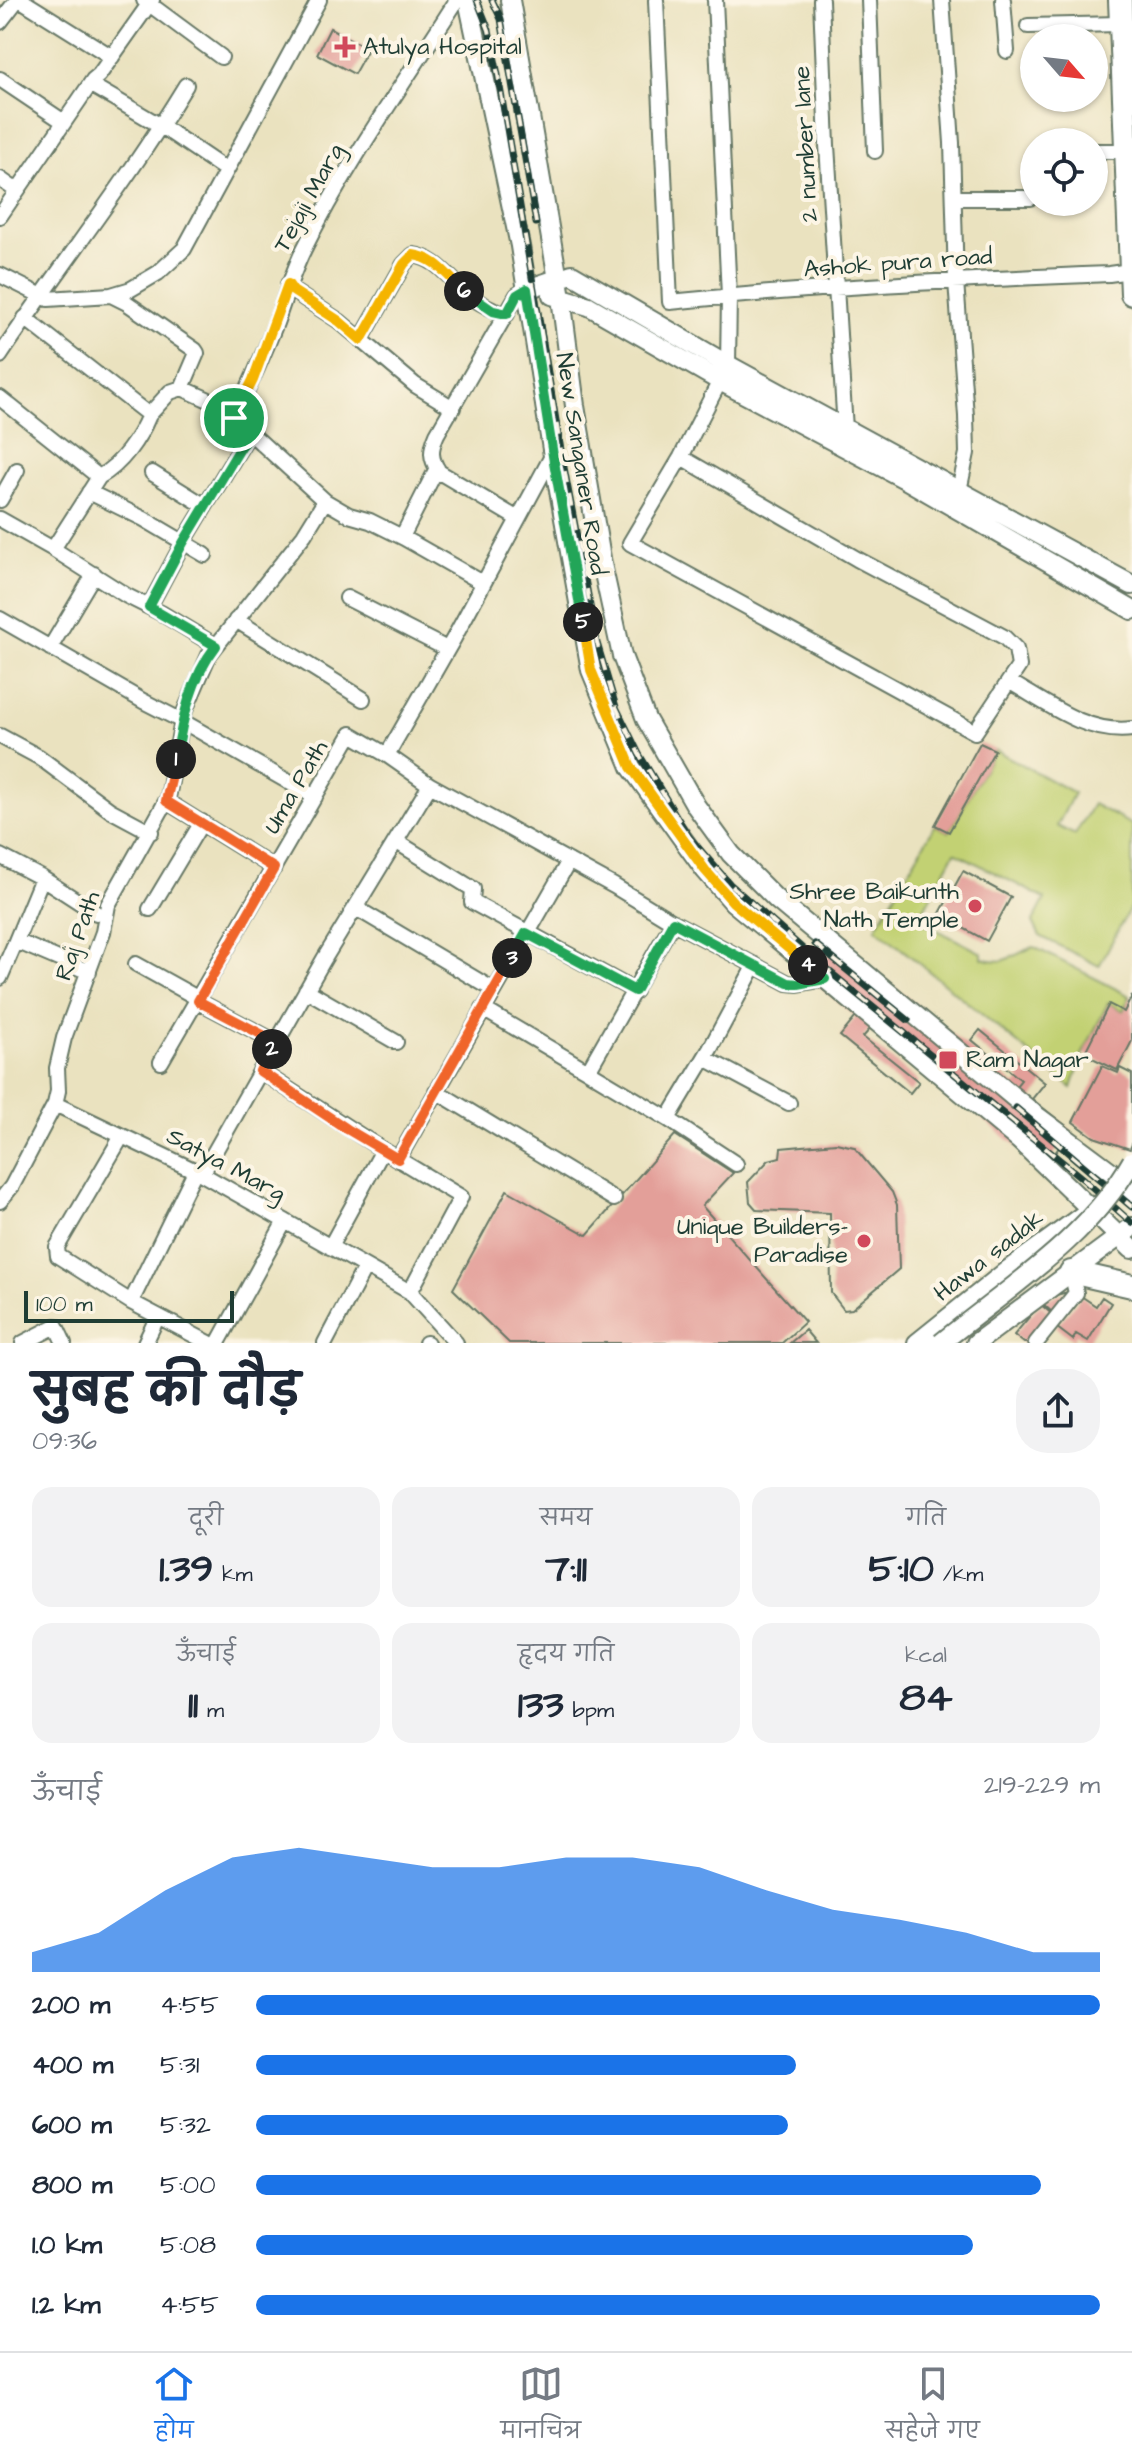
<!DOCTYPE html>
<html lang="hi">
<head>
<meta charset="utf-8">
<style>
	body { margin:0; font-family:"Architects Daughter","Playpen Sans Deva",sans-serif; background:#f2f2f3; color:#1f2937; height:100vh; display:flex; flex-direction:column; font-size:30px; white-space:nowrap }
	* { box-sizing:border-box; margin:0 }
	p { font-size:26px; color:#747a83 }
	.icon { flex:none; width:44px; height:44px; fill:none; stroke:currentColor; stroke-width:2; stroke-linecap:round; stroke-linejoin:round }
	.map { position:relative; height:1343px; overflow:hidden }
	.panel { display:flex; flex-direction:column; background:#fff; flex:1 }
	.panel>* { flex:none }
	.needle { width:52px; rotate:118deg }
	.controls { position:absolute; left:1020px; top:24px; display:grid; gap:16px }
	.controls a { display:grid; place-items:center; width:88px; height:88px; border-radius:50%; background:#fff; box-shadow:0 2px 6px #0004; font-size:40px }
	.scale { position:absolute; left:24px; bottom:20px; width:210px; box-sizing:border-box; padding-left:8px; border:4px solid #1f3d34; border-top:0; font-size:22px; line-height:28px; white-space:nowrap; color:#1f3d34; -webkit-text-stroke:6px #fcf5e5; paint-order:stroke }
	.pin { position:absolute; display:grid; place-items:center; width:68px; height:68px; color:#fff; margin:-34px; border:4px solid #fff; border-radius:50%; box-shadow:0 2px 8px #0007 }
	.km { position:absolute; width:40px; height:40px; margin:-20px; border-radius:50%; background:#222; color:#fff; font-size:22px; line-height:40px; text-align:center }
	.round { display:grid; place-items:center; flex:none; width:84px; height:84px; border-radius:32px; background:#f2f2f3 }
	.summary { display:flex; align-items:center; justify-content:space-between; height:136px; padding:0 32px }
	h1 { font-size:44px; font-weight:700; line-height:60px }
	.figures { display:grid; grid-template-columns:repeat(3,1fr); gap:12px; height:136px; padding:8px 32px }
	.figures div { display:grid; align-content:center; border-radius:20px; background:#f2f2f3; text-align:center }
	.figures b { font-size:40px; font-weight:700 }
	.figures small { font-size:22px; font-weight:400 }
	.figures p { font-size:22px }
	.chart { height:224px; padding:16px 32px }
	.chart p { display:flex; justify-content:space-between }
	.chart svg { width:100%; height:144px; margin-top:8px; fill:#1a73e8; opacity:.7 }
	ul { padding:0 32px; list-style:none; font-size:26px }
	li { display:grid; grid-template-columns:128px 96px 1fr; align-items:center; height:60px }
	li i { height:20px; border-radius:10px; background:#1a73e8 }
	.menu { display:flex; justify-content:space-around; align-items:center; height:112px; border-top:2px solid #e0e1e3; background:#fff; font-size:22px; color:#747a83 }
	.menu a { display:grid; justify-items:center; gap:4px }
	.menu .active { color:#1a73e8 }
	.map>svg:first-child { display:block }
	.green { fill:#c2d173; stroke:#708754; stroke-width:2 }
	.building { fill:#e39f99 }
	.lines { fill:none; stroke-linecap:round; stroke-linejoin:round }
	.minor-casing { stroke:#667765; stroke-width:18 }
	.major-casing { stroke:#667765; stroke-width:22 }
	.highway-casing { stroke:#667765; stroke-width:26 }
	.minor { stroke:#fff; stroke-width:14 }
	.major { stroke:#fff; stroke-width:18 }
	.highway { stroke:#fff; stroke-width:22 }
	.rail-casing { stroke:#1f3d34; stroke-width:7 }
	.rail { stroke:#fcf5e5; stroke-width:4; stroke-dasharray:12; stroke-linecap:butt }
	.major-bridge-casing { stroke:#667765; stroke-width:22; stroke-linecap:butt }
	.major-bridge { stroke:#fff; stroke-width:18 }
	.split-1-casing { stroke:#fff; stroke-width:16 }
	.split-2-casing { stroke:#fff; stroke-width:16 }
	.split-3-casing { stroke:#fff; stroke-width:16 }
	.split-4-casing { stroke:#fff; stroke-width:16 }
	.split-5-casing { stroke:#fff; stroke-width:16 }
	.split-6-casing { stroke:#fff; stroke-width:16 }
	.split-7-casing { stroke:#fff; stroke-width:16 }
	.split-1 { stroke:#22a559; stroke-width:10 }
	.split-2 { stroke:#f0652b; stroke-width:10 }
	.split-3 { stroke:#f0652b; stroke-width:10 }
	.split-4 { stroke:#22a559; stroke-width:10 }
	.split-5 { stroke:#f5b400; stroke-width:10 }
	.split-6 { stroke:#22a559; stroke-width:10 }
	.split-7 { stroke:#f5b400; stroke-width:10 }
	.poi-dot { fill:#d1495b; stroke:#fcf5e5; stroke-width:3 }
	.labels { text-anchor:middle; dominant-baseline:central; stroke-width:8; stroke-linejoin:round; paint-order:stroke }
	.poi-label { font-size:24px; fill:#1f3d34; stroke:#fcf5e5; text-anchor:start }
	.street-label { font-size:24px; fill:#1f3d34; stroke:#fcf5e5 }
</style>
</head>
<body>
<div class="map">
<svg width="1132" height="1343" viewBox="0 0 1132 1343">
	<rect width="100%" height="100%" fill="#fcf5e5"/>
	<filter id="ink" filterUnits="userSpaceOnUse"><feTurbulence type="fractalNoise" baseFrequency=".0125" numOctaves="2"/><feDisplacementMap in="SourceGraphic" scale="16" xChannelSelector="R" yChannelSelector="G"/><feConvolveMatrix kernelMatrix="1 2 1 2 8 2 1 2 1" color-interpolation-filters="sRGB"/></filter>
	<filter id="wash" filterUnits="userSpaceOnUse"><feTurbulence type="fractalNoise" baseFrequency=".006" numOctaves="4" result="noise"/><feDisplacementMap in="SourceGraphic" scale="32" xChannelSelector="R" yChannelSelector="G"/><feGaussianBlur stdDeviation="1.8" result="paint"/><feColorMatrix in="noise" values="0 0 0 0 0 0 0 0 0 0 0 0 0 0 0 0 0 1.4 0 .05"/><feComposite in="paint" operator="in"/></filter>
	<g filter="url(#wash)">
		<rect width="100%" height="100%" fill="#eae2bf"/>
		<path class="green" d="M995 750 1074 793 1057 826 1075 835 1093 804 1132 825V904L1099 966 1040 936 1033 922 1045 899 955 852 918 920 982 953V958C1007 966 1011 955 1034 947L1130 996 1123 1011 1108 1003 1082 1055 1072 1088 876 928 935 825 949 832Z"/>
		<g id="blocks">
			<path class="building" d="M330 28 368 49 354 74 317 54Z
				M980 743 995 750 949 832 935 825Z
				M963 871 1011 897 987 941 939 915Z
				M839 942 1016 1086 1021 1080 972 1040 980 1030 1045 1083 1032 1099 1072 1131 1043 1168 871 1028 863 1037 919 1082 910 1093 840 1036 856 1017 809 978Z
				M1132 996V1041L1117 1070 1084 1054 1109 1004 1124 1012Z
				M1102 1066 1118 1073 1120 1068 1132 1074V1144L1130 1149 1094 1137 1073 1122Z
				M675 1135 733 1173 702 1206 805 1322 782 1343H509L453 1289 507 1190 587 1235Z
				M836 1143 854 1147 892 1192 897 1205 899 1269 852 1309 844 1310 831 1293 830 1213 757 1210 750 1202 748 1182 769 1160 780 1157 781 1148Z
				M1068 1292 1055 1315 1041 1302 1056 1295Z
				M1081 1296 1096 1306 1102 1297 1111 1303 1088 1341 1076 1334 1073 1340 1056 1327Z
				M1040 1304 1053 1315 1028 1343H1024L1014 1335Z
				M805 1330 816 1343H790Z"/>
		</g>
	</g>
	<g filter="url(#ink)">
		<use href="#blocks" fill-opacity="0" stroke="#667765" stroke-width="2"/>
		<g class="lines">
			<g class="minor-casing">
				<path id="minor" d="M21 0 112 57
					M144 0 221 57
					M457 0C405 82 347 162 304 249 292 273 285 298 276 323 263 356 249 387 234 418L325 501 349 515 370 521 404 538 483 583
					M656 0 670 302C816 287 963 280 1109 274L1130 271
					M821 0 827 145 845 429
					M869 0 875 151
					M942 0 952 143 956 281 966 416 967 453 959 491
					M1003 0 1007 51
					M0 22 17 0
					M1028 26 1121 24
					M0 79 64 122
					M91 85 161 126 226 170
					M1094 151H1126
					M0 179 17 191
					M954 198H1031
					M0 216 93 80 99 75 152 0
					M0 275 48 299 111 295 131 289 158 273 184 249 319 0
					M288 284 293 291 339 321 415 385 453 408
					M111 295 127 303 195 350 197 353 182 388
					M25 318 149 415 170 392 182 388 209 400 234 418
					M361 340 404 264 413 255C435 258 445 273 461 288 474 301 489 309 507 314
					M0 356C61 265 129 179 186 85
					M0 398 99 477 53 549 127 596 161 613 216 646
					M681 457 630 543 975 732 1019 666 1016 649 1004 637 857 559 681 457 728 365 729 296 715 0
					M152 473 205 506
					M99 477C122 464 139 439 149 415
					M89 492 144 519 205 555
					M0 500 17 470
					M0 519 53 549
					M518 519 439 472C430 458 430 450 437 434L517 295 527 289
					M402 537 437 468
					M347 598 447 649
					M149 607 183 543 250 432
					M0 619 143 701 182 721 315 797
					M236 620 363 699
					M50 648 94 574
					M1010 682C1047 703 1087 735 1132 729
					M0 736 39 757 110 810 151 832
					M387 755 454 638 553 454
					M166 801 274 868
					M397 842 473 889 472 902 635 991
					M0 856 42 878 16 941
					M42 878 96 913
					M356 908 494 990
					M150 909 202 822
					M673 922 588 1071 668 1119 710 1049 755 965
					M136 964 199 999
					M0 978 16 941 89 972
					M306 990 396 1042
					M198 1001 276 1042
					M483 1009 588 1071
					M705 1058 789 1103
					M161 1062 351 734 387 755 430 785 614 886 673 922 788 983 798 984 825 979
					M260 1071 383 1150
					M436 1091 614 1199
					M55 1104 58 1091 57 1068 64 1038 103 932 108 905 168 798 183 715 209 655 304 535 325 501
					M668 1119 736 1164
					M122 1136 57 1247 58 1256 131 1302 209 1343
					M398 1159 569 861
					M202 1174 324 959 430 785
					M0 1201 12 1186 55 1104 202 1174 410 1292 456 1343
					M330 1247 383 1150 461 1197 410 1292
					M131 1302 195 1171
					M23 1343 56 1326 64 1343
					M145 1343 158 1316
					M218 1343 285 1221
					M325 1343 365 1267
					M426 1343H427
					M1036 1343 1076 1293 1071 1272"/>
			</g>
			<g class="major-casing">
				<path id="major" d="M468 0 520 246 554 462 591 670 631 767 705 870 733 902 1019 1140 1132 1249
					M510 0 561 297 575 406 602 564 622 656 646 719 696 806 731 854 776 899 1034 1114 1113 1173 1132 1192
					M527 289 572 274 728 365 1132 585
					M552 295 589 306 720 381 903 478 1132 610
					M917 1343 1008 1270 1097 1205
					M976 1343 1132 1227"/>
			</g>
			<g class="highway-casing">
				<path id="highway" d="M1120 0 1132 294
					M1071 1272 1132 1286"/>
			</g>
			<use href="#minor" class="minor"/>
			<use href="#major" class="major"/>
			<use href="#highway" class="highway"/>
			<g class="rail-casing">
				<path id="rail" d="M477 0 489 30 498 75 563 462 597 643 616 707 639 754 689 837 730 884 819 963 1083 1179 1132 1223
					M492 0 501 19 536 223
					M815 944 908 1020
					M1016 1108 1132 1207"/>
			</g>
			<use href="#rail" class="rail"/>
			<g class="major-bridge-casing">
				<path id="major-bridge" d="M941 1343C1008 1288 1088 1239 1132 1161"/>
			</g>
			<use href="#major-bridge" class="major-bridge"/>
		</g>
	</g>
	<g class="lines" filter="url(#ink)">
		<g class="split-1-casing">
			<path id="split-1" d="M176 759C182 720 191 678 216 646L149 607 183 543 250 432 234 418"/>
		</g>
		<g class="split-2-casing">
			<path id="split-2" d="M176 759 166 801 274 868 198 1001 276 1042 272 1049"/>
		</g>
		<g class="split-3-casing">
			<path id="split-3" d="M272 1049 260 1071 347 1129 398 1159 512 958"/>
		</g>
		<g class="split-4-casing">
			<path id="split-4" d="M512 958 526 933 635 991 673 922 788 983 798 984 825 979 808 965"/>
		</g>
		<g class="split-5-casing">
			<path id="split-5" d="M583 622 591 670 631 767 705 870 733 902 808 965"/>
		</g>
		<g class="split-6-casing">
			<path id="split-6" d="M464 291 493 311 507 314 517 295 527 289 554 462 583 622"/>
		</g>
		<g class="split-7-casing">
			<path id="split-7" d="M234 418 253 380 288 284 293 291 339 321 361 340 404 264 413 255C437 258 447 276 464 291"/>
		</g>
		<use href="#split-1" class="split-1"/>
		<use href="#split-2" class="split-2"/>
		<use href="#split-3" class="split-3"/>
		<use href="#split-4" class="split-4"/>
		<use href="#split-5" class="split-5"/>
		<use href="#split-6" class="split-6"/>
		<use href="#split-7" class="split-7"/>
	</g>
	<g class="poi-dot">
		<path d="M341 35h8v8h8v8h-8v8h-8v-8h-8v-8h8z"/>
		<circle cx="975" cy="906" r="8"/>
		<rect x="938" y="1050" width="20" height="20" rx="4"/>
		<circle cx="864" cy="1241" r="8"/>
	</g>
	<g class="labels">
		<g class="poi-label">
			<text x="363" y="47">Atulya Hospital</text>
			<text x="959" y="892" text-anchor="end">Shree Baikunth<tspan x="959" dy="28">Nath Temple</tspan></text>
			<text x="966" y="1060">Ram Nagar</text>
			<text x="848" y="1227" text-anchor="end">Unique Builders-<tspan x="848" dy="28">Paradise</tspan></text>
		</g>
		<g class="street-label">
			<text transform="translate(806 144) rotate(-93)">2 number lane</text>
			<text transform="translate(309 198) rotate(-61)">Tejaji Marg</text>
			<text transform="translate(898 263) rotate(-4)">Ashok pura road</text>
			<text transform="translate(581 464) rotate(81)">New Sanganer Road</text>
			<text transform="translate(296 787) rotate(-60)">Uma Path</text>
			<text transform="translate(78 936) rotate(-71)">Raj Path</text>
			<text transform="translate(226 1165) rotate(28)">Satya Marg</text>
			<text transform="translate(989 1256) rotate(-38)">Hawa sadak</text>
		</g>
	</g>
</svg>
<div class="controls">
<a><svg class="needle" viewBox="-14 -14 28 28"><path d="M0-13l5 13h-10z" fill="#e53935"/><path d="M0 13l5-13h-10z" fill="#747a83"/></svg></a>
<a><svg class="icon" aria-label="locate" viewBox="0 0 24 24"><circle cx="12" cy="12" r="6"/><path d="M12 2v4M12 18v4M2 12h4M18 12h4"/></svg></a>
</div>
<div class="scale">100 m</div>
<div class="pin" style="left:234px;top:418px;background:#1e9e55"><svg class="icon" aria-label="arrive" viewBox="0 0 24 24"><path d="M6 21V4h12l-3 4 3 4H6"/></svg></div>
<b class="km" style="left:176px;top:759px">1</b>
<b class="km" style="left:272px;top:1049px">2</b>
<b class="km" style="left:512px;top:958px">3</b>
<b class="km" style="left:808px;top:965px">4</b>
<b class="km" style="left:583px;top:622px">5</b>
<b class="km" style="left:464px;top:291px">6</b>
</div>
<section class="panel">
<div class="summary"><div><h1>सुबह की दौड़</h1><p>09:36</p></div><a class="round"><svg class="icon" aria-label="share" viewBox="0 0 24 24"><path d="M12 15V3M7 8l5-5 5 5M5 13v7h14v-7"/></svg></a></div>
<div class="figures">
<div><p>दूरी</p><b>1.39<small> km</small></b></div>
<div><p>समय</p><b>7:11</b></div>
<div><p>गति</p><b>5:10<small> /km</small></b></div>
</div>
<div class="figures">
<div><p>ऊँचाई</p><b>11<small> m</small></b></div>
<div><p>हृदय गति</p><b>133<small> bpm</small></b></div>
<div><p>kcal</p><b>84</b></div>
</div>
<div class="chart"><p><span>ऊँचाई</span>219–229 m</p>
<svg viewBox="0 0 160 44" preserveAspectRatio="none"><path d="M0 44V38L10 32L20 19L30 9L40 6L50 9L60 12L70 12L80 9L90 9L100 12L110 19L120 25L130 28L140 32L150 38L160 38V44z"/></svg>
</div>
<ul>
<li><b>200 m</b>4:55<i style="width:100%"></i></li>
<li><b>400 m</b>5:31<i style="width:64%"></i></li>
<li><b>600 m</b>5:32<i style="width:63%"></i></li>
<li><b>800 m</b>5:00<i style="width:93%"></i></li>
<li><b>1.0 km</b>5:08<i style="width:85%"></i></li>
<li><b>1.2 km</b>4:55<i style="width:100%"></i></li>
</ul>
</section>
<nav class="menu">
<a class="active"><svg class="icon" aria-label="home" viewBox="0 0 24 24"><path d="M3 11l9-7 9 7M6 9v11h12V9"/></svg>होम</a>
<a><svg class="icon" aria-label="map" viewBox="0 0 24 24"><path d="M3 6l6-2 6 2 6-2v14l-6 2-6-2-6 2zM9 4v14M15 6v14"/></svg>मानचित्र</a>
<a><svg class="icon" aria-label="saved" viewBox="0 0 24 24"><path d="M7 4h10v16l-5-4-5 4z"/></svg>सहेजे गए</a>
</nav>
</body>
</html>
